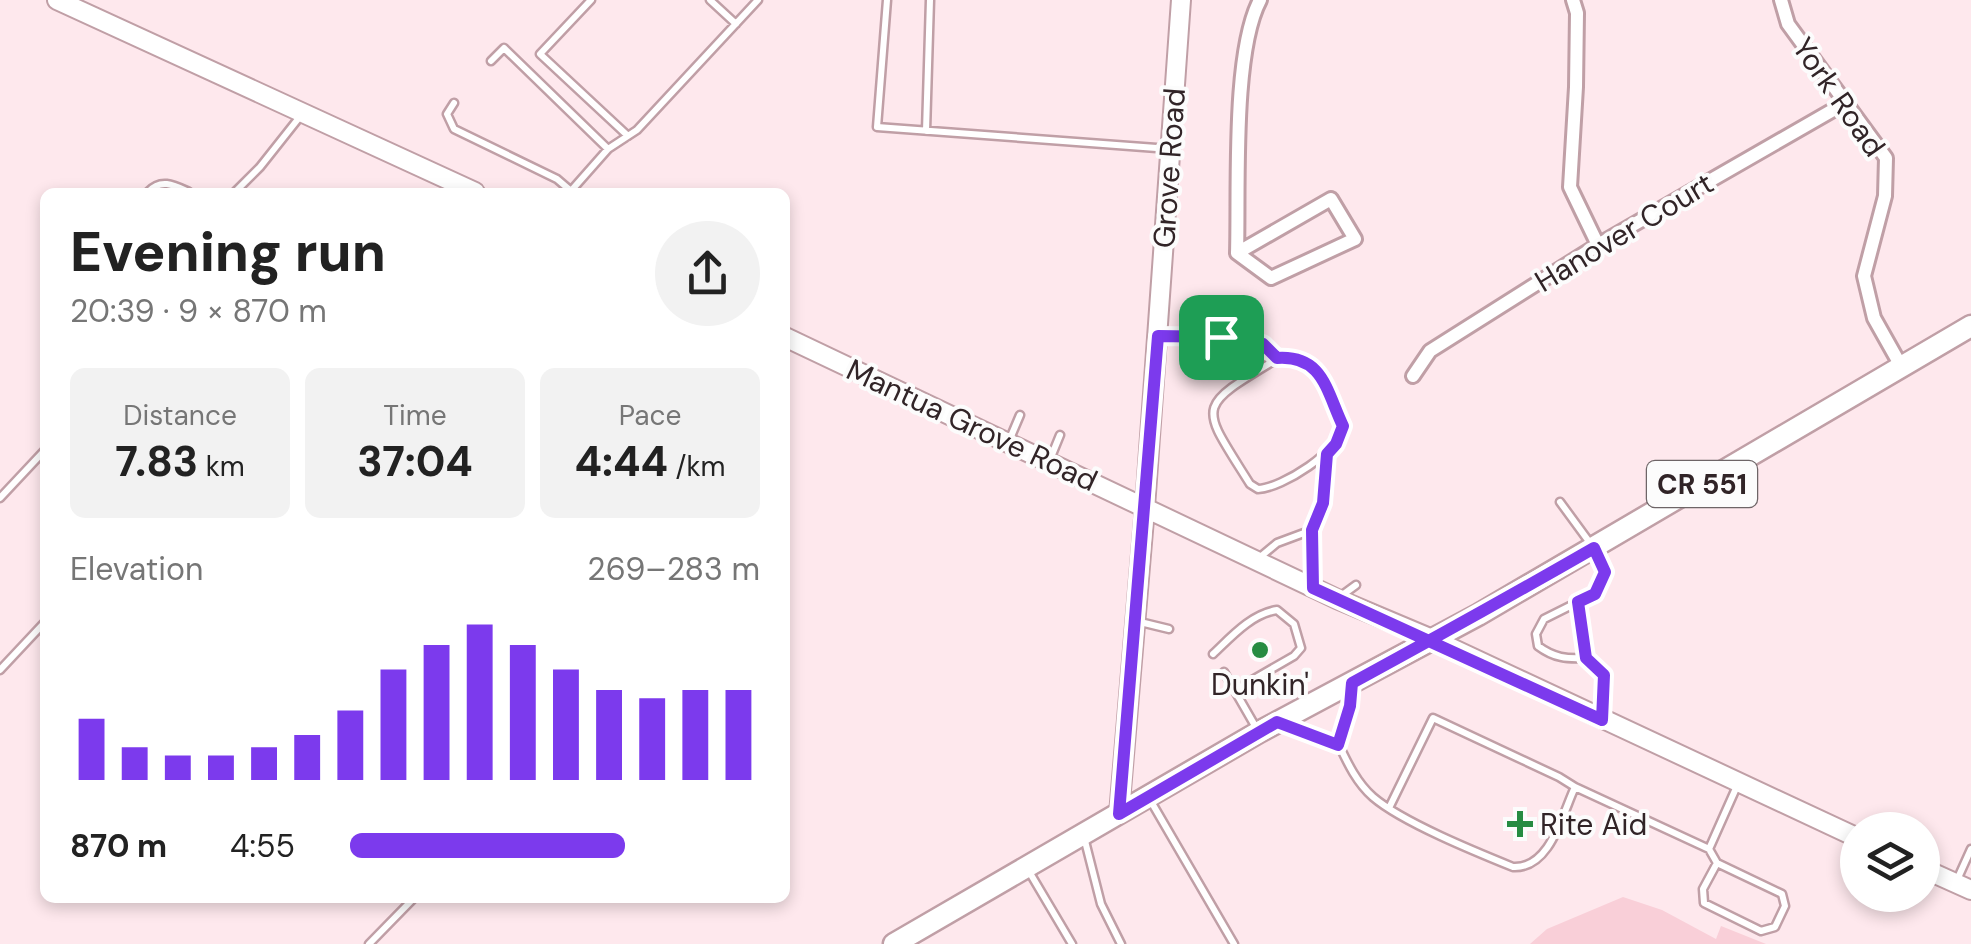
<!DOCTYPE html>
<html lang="en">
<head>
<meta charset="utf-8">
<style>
	body { margin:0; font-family:"DM Sans",sans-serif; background:#f2f2f2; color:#222; height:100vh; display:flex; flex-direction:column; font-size:38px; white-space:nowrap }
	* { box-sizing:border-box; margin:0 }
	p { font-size:32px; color:#767676 }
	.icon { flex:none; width:55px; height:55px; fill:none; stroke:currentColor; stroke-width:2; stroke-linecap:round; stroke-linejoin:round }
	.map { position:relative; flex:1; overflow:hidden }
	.panel { position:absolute; left:40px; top:188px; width:750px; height:715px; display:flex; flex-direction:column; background:#fff; border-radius:15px; box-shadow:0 5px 15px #0003 }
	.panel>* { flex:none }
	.fabs { position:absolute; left:1840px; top:812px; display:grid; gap:20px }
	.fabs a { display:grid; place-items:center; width:100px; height:100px; border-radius:50%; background:#fff; box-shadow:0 5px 15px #0003; font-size:50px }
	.pin { position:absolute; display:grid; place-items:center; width:85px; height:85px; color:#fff; margin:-42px; border-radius:20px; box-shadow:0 5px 15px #0006 }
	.round { display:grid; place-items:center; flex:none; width:105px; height:105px; border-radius:52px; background:#f2f2f2 }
	.overview { display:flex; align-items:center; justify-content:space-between; height:170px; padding:0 30px }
	h1 { font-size:55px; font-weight:800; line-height:75px }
	.metrics { display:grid; grid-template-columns:repeat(3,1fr); gap:15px; height:170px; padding:10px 30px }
	.metrics div { display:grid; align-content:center; border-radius:15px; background:#f2f2f2; text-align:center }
	.metrics b { font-size:42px; font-weight:800 }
	.metrics small { font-size:28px; font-weight:400 }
	.metrics p { font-size:28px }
	.chart { height:280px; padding:20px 30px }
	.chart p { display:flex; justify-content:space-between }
	.chart svg { width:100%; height:180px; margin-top:10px; stroke:#7c3aed; stroke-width:6 }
	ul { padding:0 30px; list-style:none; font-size:32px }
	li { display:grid; grid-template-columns:160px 120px 1fr; align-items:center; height:75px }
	li i { height:25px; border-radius:12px; background:#7c3aed }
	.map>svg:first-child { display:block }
	.green { fill:#f9cfd8 }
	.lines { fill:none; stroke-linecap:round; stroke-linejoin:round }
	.service-casing { stroke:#c09fa6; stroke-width:11 }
	.minor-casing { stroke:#c09fa6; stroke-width:18 }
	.secondary-casing { stroke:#c09fa6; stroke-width:22 }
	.primary-casing { stroke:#c09fa6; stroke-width:25 }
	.service { stroke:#fff; stroke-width:6 }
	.minor { stroke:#fff; stroke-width:12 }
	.secondary { stroke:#fff; stroke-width:18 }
	.primary { stroke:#fff; stroke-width:20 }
	.route-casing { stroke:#fff; stroke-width:20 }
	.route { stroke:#7c3aed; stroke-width:12 }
	.poi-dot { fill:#268c42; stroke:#fcfcfc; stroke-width:4 }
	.labels { text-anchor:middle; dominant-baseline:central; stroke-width:8; stroke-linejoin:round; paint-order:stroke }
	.shield { fill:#fcfcfc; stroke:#6e6567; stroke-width:2.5 }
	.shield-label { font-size:28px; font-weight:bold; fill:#312427 }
	.street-label { font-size:30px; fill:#312427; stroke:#fcfcfc }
	.poi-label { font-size:30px; fill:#312427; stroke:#fcfcfc }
</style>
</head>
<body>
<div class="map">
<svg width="1971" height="944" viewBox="0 0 1971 944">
	<rect width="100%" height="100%" fill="#fee8ed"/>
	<path class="green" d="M1623 897 1662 910 1716 939 1721 926 1766 944H1530L1547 929Z"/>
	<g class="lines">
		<g class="service-casing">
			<path id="service" d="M591 0 540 54 628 136
				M710 0 736 24
				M887 0 877 127 1170 149
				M491 61 504 48 608 149
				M454 103 447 114 454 129 557 179 571 191
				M926 131 930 0
				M148 192C161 178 174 185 189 192
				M235 192 260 167 302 114
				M570 192 608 149 637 130 758 0
				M1159 336C1197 337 1248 330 1277 359 1194 409 1200 404 1250 484L1258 489C1282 488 1341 451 1343 425 1326 389 1323 355 1277 359
				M1009 441 1020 415
				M1049 462 1060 435
				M0 498 45 450
				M1560 502 1593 547 1605 572 1595 594 1578 602 1585 658 1605 675 1602 713
				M1312 530 1323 503 1327 454
				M1259 558 1277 543 1312 530 1313 587
				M1341 596 1356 585
				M1578 602 1544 619 1536 634 1538 646C1554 658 1567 659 1585 658
				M1136 621 1169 629
				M1213 654C1231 637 1251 614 1277 610L1294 624 1301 648 1294 656 1235 690
				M0 670 45 622
				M1224 672 1258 731
				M1351 689 1350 707 1339 745C1348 764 1357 783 1373 797 1402 822 1476 852 1513 867 1550 869 1562 815 1575 787L1709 849 1737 786
				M1283 724 1339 745
				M1149 798 1234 944
				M1389 808 1433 718 1559 777 1575 787
				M1084 837 1101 904 1121 944
				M1709 849 1717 863 1782 894 1785 906 1775 927 1761 931 1704 903 1703 889 1717 863
				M1027 868 1072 944
				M1957 880 1971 849
				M369 944 414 898"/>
		</g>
		<g class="minor-casing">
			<path id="minor" d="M1573 0 1577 13 1576 87 1570 187 1598 245
				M1781 0 1788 24 1886 158 1885 196 1864 276 1874 318 1901 366
				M1331 199 1355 239 1271 278 1237 253Z
				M1237 253C1239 190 1232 53 1260 0
				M1413 376 1430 351 1598 245 1847 102"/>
		</g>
		<g class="secondary-casing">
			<path id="secondary" d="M57 0 475 192
				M785 337 1337 599 1432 639 1858 838
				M1119 814 1145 507 1181 0
				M1922 868 1971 890"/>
		</g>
		<g class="primary-casing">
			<path id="primary" d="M894 944 1259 732 1478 615 1971 326"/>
		</g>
		<use href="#service" class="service"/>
		<use href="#minor" class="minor"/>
		<use href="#secondary" class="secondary"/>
		<use href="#primary" class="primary"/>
	</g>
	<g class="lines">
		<g class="route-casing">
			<path id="route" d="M1221 337 1158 336 1119 814 1277 722 1338 745 1350 706 1352 683C1433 639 1514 594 1594 548L1605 572 1595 594 1578 602 1586 658 1604 675 1602 720 1313 588 1312 530 1323 503 1327 454 1336 444 1343 426C1326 390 1323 355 1277 358L1263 344 1221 337"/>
		</g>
		<use href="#route" class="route"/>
	</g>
	<g class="poi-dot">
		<circle cx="1260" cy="650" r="10"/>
		<path d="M1515 809h10v10h10v10h-10v10h-10v-10h-10v-10h10z"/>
	</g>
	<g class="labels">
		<rect class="shield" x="1647" y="461" width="110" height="46" rx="8"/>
		<g class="shield-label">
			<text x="1702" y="484">CR 551</text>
		</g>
		<g class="street-label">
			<text transform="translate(1839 97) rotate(55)">York Road</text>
			<text transform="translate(1169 168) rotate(-86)">Grove Road</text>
			<text transform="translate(1624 232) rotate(-31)">Hanover Court</text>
			<text transform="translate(972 425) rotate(25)">Mantua Grove Road</text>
		</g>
		<g class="poi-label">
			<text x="1260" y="684">Dunkin'</text>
			<text x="1540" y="824" text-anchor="start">Rite Aid</text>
		</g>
	</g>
</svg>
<div class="fabs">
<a><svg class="icon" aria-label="layers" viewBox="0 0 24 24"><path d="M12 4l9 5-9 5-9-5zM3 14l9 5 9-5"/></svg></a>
</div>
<div class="pin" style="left:1221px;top:337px;background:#1e9e55"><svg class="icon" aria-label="arrive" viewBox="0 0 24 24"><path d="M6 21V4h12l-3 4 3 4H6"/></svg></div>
<section class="panel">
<div class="overview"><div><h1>Evening run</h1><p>20:39 · 9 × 870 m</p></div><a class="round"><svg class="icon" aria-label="share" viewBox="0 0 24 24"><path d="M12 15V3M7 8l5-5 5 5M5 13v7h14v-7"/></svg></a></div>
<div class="metrics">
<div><p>Distance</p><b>7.83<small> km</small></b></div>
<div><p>Time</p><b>37:04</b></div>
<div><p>Pace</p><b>4:44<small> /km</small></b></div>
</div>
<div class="chart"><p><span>Elevation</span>269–283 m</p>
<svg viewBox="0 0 160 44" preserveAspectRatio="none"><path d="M5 44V29M15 44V36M25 44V38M35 44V38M45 44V36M55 44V33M65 44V27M75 44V17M85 44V11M95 44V6M105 44V11M115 44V17M125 44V22M135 44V24M145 44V22M155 44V22"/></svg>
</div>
<ul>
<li><b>870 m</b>4:55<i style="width:67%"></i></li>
</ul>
</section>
</div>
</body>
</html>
